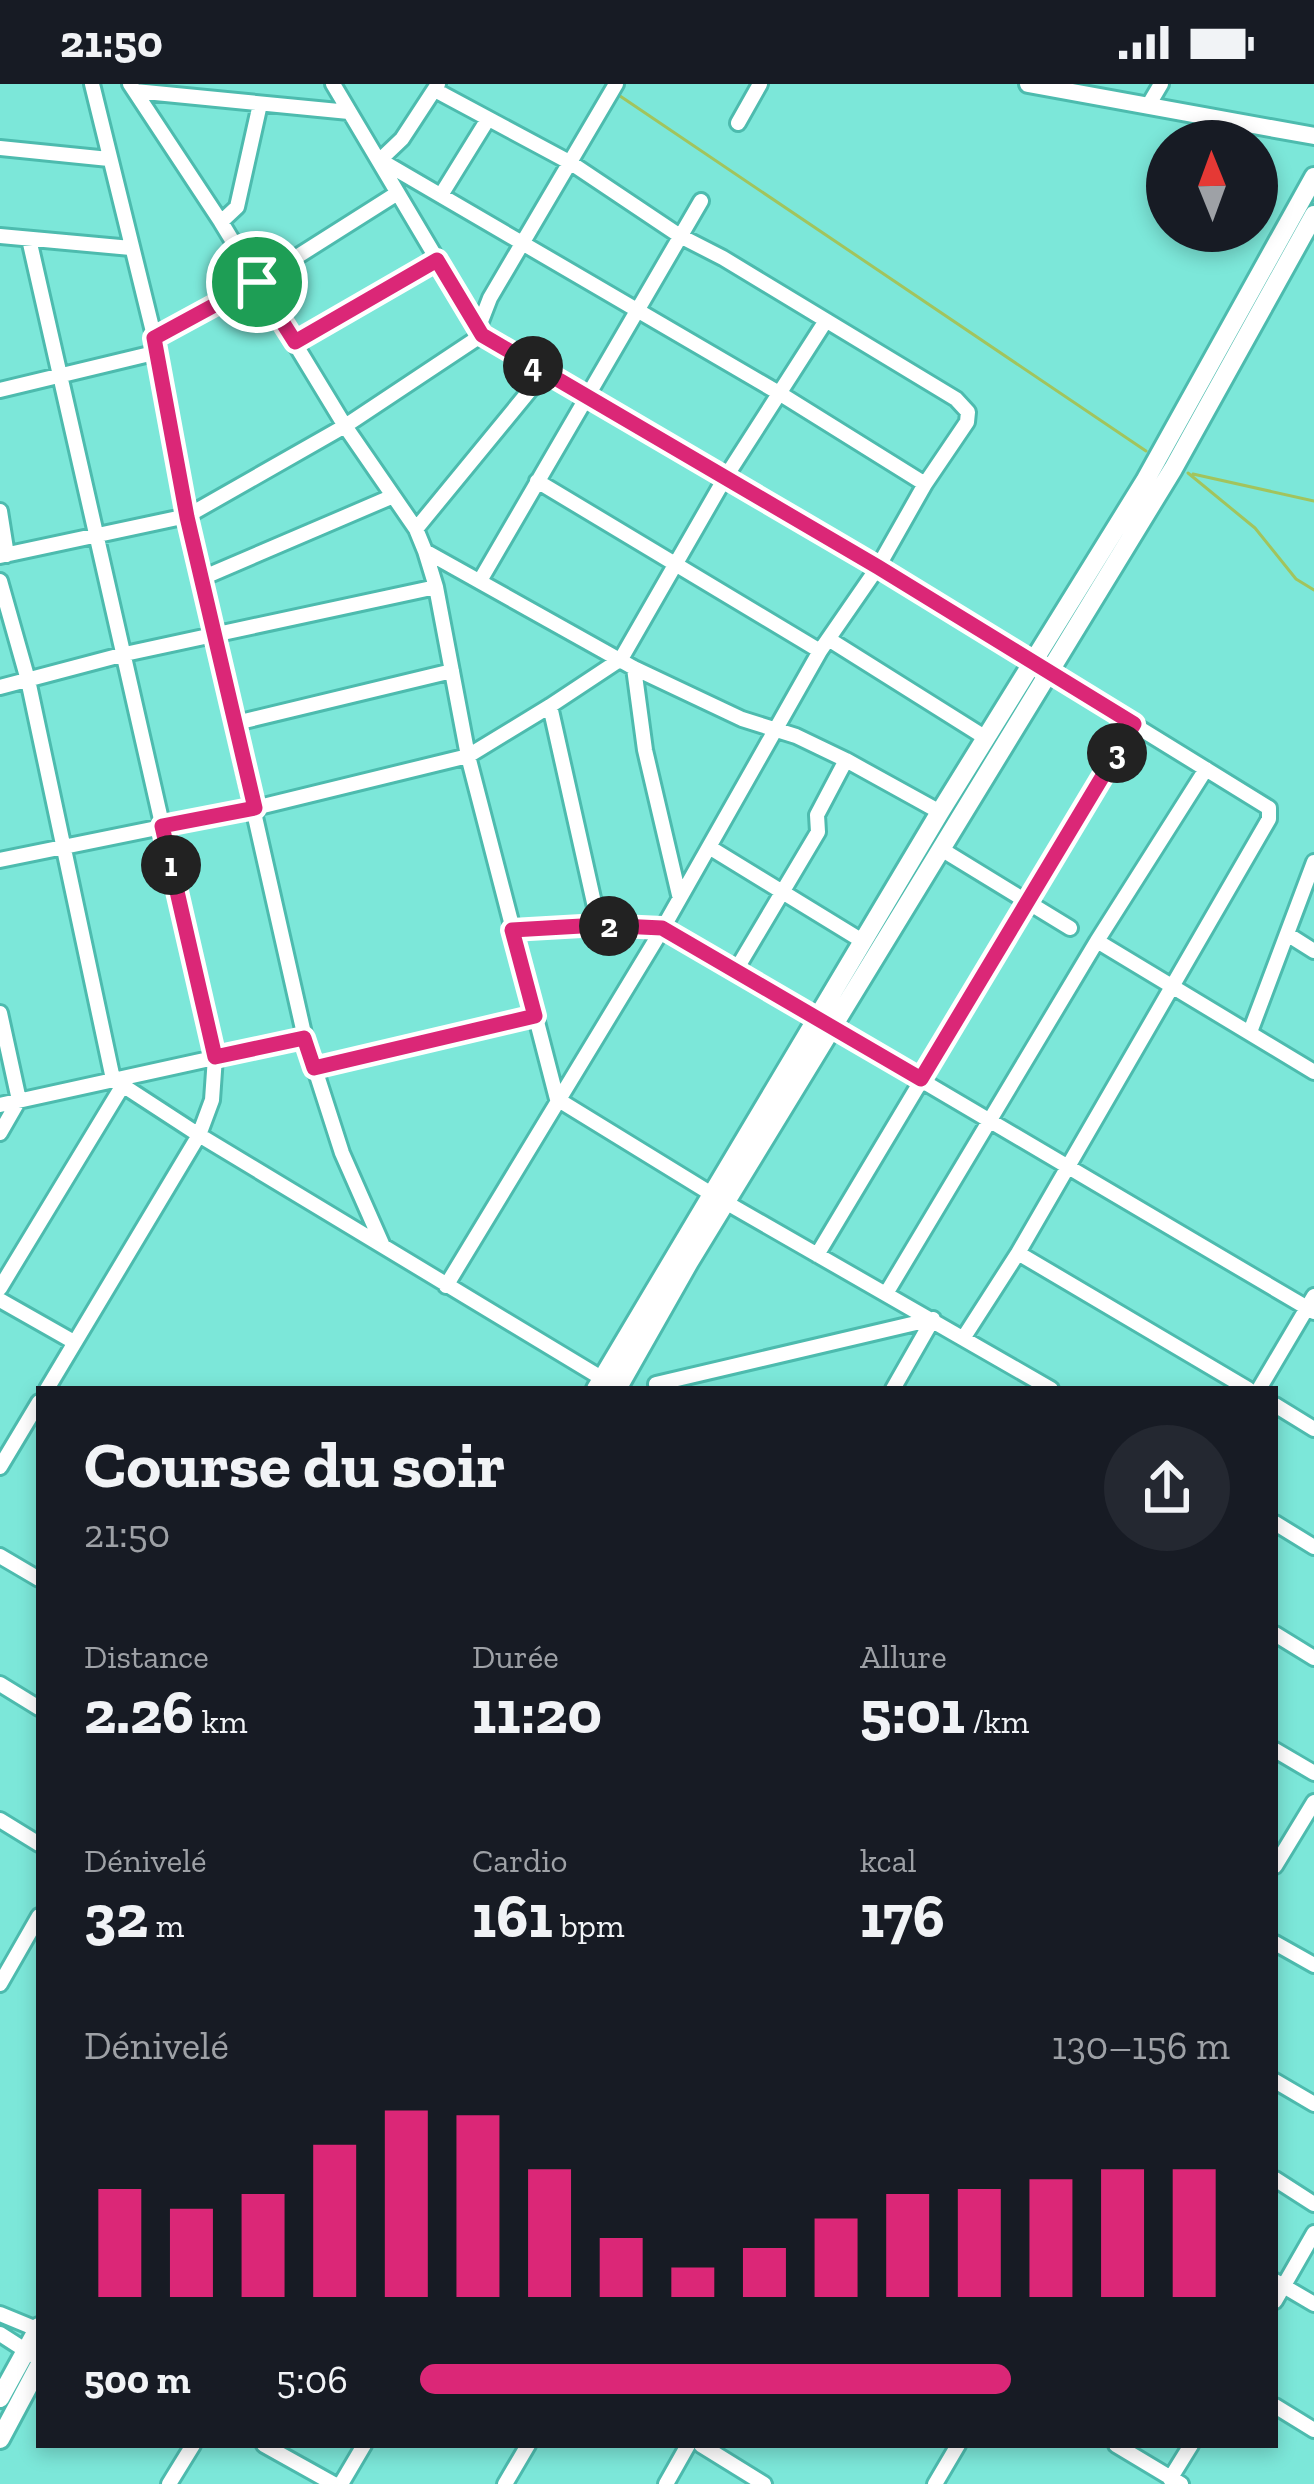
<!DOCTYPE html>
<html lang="fr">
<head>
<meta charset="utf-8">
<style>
	body { margin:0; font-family:"Zilla Slab",serif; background:#242831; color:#f1f3f6; height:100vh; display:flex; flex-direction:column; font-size:45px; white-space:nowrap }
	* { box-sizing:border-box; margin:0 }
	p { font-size:39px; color:#9ea1a6 }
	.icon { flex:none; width:66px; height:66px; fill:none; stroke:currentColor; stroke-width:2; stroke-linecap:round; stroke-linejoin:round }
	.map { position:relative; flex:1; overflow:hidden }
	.drawer { position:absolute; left:36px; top:1302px; width:1242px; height:1062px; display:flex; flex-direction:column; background:#171b24; border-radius:0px; box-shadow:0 6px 18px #0003 }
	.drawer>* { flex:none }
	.needle { width:78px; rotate:359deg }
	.controls { position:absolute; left:1146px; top:36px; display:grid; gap:24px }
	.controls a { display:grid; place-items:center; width:132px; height:132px; border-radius:50%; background:#171b24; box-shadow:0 6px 18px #0003; font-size:60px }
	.pin { position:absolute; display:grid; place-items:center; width:102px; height:102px; color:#fff; margin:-51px; border:6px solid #fff; border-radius:50%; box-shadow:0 3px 12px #0007 }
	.km { position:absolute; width:60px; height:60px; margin:-30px; border-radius:50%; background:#222; color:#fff; font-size:33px; line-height:60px; text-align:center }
	.round { display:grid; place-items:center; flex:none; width:126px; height:126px; border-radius:63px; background:#242831 }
	.summary { display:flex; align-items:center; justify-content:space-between; height:204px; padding:0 48px }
	h1 { font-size:66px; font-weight:800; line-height:90px }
	.metrics { display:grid; grid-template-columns:repeat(3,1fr); gap:18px; height:204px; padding:12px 48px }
	.metrics div { display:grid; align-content:center }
	.metrics b { font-size:60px; font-weight:800 }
	.metrics small { font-size:33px; font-weight:400 }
	.metrics p { font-size:33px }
	.chart { height:336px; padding:24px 48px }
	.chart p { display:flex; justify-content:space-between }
	.chart svg { width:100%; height:216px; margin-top:12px; stroke:#db2777; stroke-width:6 }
	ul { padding:0 48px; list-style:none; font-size:39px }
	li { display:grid; grid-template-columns:192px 144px 1fr; align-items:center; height:90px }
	li i { height:30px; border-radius:15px; background:#db2777 }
	.status { display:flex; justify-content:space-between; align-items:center; height:84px; padding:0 60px; background:#171b24; direction:ltr }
	.status svg { height:33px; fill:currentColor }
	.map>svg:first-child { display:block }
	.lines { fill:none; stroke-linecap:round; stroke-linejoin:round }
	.stream { stroke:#a2c45d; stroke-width:3 }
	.minor-casing { stroke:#4dbbae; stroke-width:20 }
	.major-casing { stroke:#4dbbae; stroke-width:22 }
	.highway-casing { stroke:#4dbbae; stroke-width:24 }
	.minor { stroke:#fff; stroke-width:14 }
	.major { stroke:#fff; stroke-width:16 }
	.highway { stroke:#fff; stroke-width:18 }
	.route-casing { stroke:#fff; stroke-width:24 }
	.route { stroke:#db2777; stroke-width:15 }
</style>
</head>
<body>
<div class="status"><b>21:50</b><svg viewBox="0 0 49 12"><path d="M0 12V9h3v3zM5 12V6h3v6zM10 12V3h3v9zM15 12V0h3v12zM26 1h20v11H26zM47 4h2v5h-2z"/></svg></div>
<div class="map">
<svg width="1314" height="2400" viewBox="0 0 1314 2400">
	<rect width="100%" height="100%" fill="#7ce7d9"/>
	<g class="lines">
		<path class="stream" d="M620 12 1146 367
			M1188 389 1255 444 1296 495 1314 506
			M1193 390 1314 417"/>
		<g class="minor-casing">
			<path id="minor" d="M92 0 158 268 187 432 305 954 342 1069 383 1162
				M130 0 221 138 345 342 416 445 425 467 436 503 468 672 557 1015 710 1109
				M333 0 482 251 878 483 1269 724V735L1018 1169 964 1253
				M438 0 402 55 380 76 779 309 925 400
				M435 6 571 79 680 152 723 174 956 315 968 328 967 338 925 400 878 483 820 567 663 844 446 1202
				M135 7 349 28
				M1148 22 1161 0
				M738 39 760 0
				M0 64 109 75
				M441 111 488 35
				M221 138 237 123 260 20
				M0 152 131 164
				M29 155 215 973 212 1016 199 1051 47 1305
				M478 245 490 214 616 0
				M154 254 257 198 396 110
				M295 258 437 177
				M0 306 158 268
				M537 397 820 567
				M0 427 7 471
				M416 445 544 289
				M425 467 634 584 742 635 796 652 846 676 940 728
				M0 472 187 432 345 342 482 251
				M202 494 391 413
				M481 495 701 117
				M0 497 28 596 113 995 199 1051 608 1298
				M830 556 986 654
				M634 584 645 666 679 811
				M0 603 125 570 436 503
				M550 622 599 841
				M236 639 452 587
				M709 763 864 858
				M941 765 1070 844
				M0 776 255 724 468 672 550 622 621 575 725 394 825 238
				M512 846 599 841 663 844 1314 1228
				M1287 850 1314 867
				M1097 857 1314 988
				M736 886 818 748 817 731 846 676
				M0 929 19 1016 0 1049
				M1250 948 1314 778
				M314 984 535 932
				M0 1021 305 954
				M727 1119 1051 1305
				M1018 1169 1248 1305
				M817 1171 1134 641
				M0 1204 123 1001
				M887 1208 1097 857 1206 685
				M0 1216 74 1258
				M656 1300 933 1235
				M893 1305 933 1235
				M1259 1305 1314 1212
				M1275 1321 1314 1345
				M0 1383 39 1318
				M1275 1439 1314 1463
				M0 1472 39 1495
				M1275 1550 1314 1574
				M0 1600 39 1624
				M1275 1666 1314 1689
				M0 1736 39 1760
				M1275 1782 1314 1718
				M1275 1859 1314 1881
				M0 1900 39 1832
				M1275 1997 1314 2020
				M1275 2095 1314 2120
				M1275 2197 1314 2220
				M1275 2217 1314 2149
				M0 2230 39 2246
				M0 2250 39 2275
				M1275 2322 1314 2346
				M264 2361 334 2400
				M701 2361 764 2400
				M1116 2361 1181 2400
				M1170 2395 1191 2361
				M169 2400 193 2361
				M341 2400 364 2361
				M505 2400 528 2361
				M666 2400 688 2361
				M935 2400 958 2361"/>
		</g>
		<g class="major-casing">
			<path id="major" d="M1028 0 1314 52"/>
		</g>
		<g class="highway-casing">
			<path id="highway" d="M596 1305 940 728 1145 397 1314 93
				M617 1305 689 1178 1173 385 1314 131
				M0 2314 39 2243
				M0 2355 39 2282"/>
		</g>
		<use href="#minor" class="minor"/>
		<use href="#major" class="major"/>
		<use href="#highway" class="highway"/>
	</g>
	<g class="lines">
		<g class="route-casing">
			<path id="route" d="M437 176 482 251 878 483 1134 640 921 995 662 844 599 841 512 846 535 932 314 984 304 954 215 973 162 742 255 724 187 433 154 254 257 198 295 258Z"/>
		</g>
		<use href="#route" class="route"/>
	</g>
</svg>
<div class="controls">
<a><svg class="needle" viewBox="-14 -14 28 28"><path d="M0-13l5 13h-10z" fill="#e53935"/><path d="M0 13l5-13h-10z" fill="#9ea1a6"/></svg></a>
</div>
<div class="pin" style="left:257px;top:198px;background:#1e9e55"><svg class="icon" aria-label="arrive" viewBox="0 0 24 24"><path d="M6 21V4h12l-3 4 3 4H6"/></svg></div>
<b class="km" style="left:171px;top:781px">1</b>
<b class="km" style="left:609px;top:842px">2</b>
<b class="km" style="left:1117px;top:669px">3</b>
<b class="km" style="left:533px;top:282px">4</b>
<section class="drawer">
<div class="summary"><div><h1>Course du soir</h1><p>21:50</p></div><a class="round"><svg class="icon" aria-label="share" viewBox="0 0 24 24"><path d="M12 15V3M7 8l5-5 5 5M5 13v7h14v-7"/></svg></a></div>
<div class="metrics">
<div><p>Distance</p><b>2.26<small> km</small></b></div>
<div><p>Durée</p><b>11:20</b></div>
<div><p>Allure</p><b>5:01<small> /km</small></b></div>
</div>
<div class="metrics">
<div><p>Dénivelé</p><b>32<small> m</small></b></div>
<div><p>Cardio</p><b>161<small> bpm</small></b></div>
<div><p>kcal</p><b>176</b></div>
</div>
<div class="chart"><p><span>Dénivelé</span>130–156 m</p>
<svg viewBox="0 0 160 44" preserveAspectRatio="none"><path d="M5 44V22M15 44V26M25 44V23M35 44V13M45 44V6M55 44V7M65 44V18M75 44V32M85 44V38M95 44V34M105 44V28M115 44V23M125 44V22M135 44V20M145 44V18M155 44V18"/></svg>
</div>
<ul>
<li><b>500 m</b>5:06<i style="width:73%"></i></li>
</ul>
</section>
</div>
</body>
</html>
